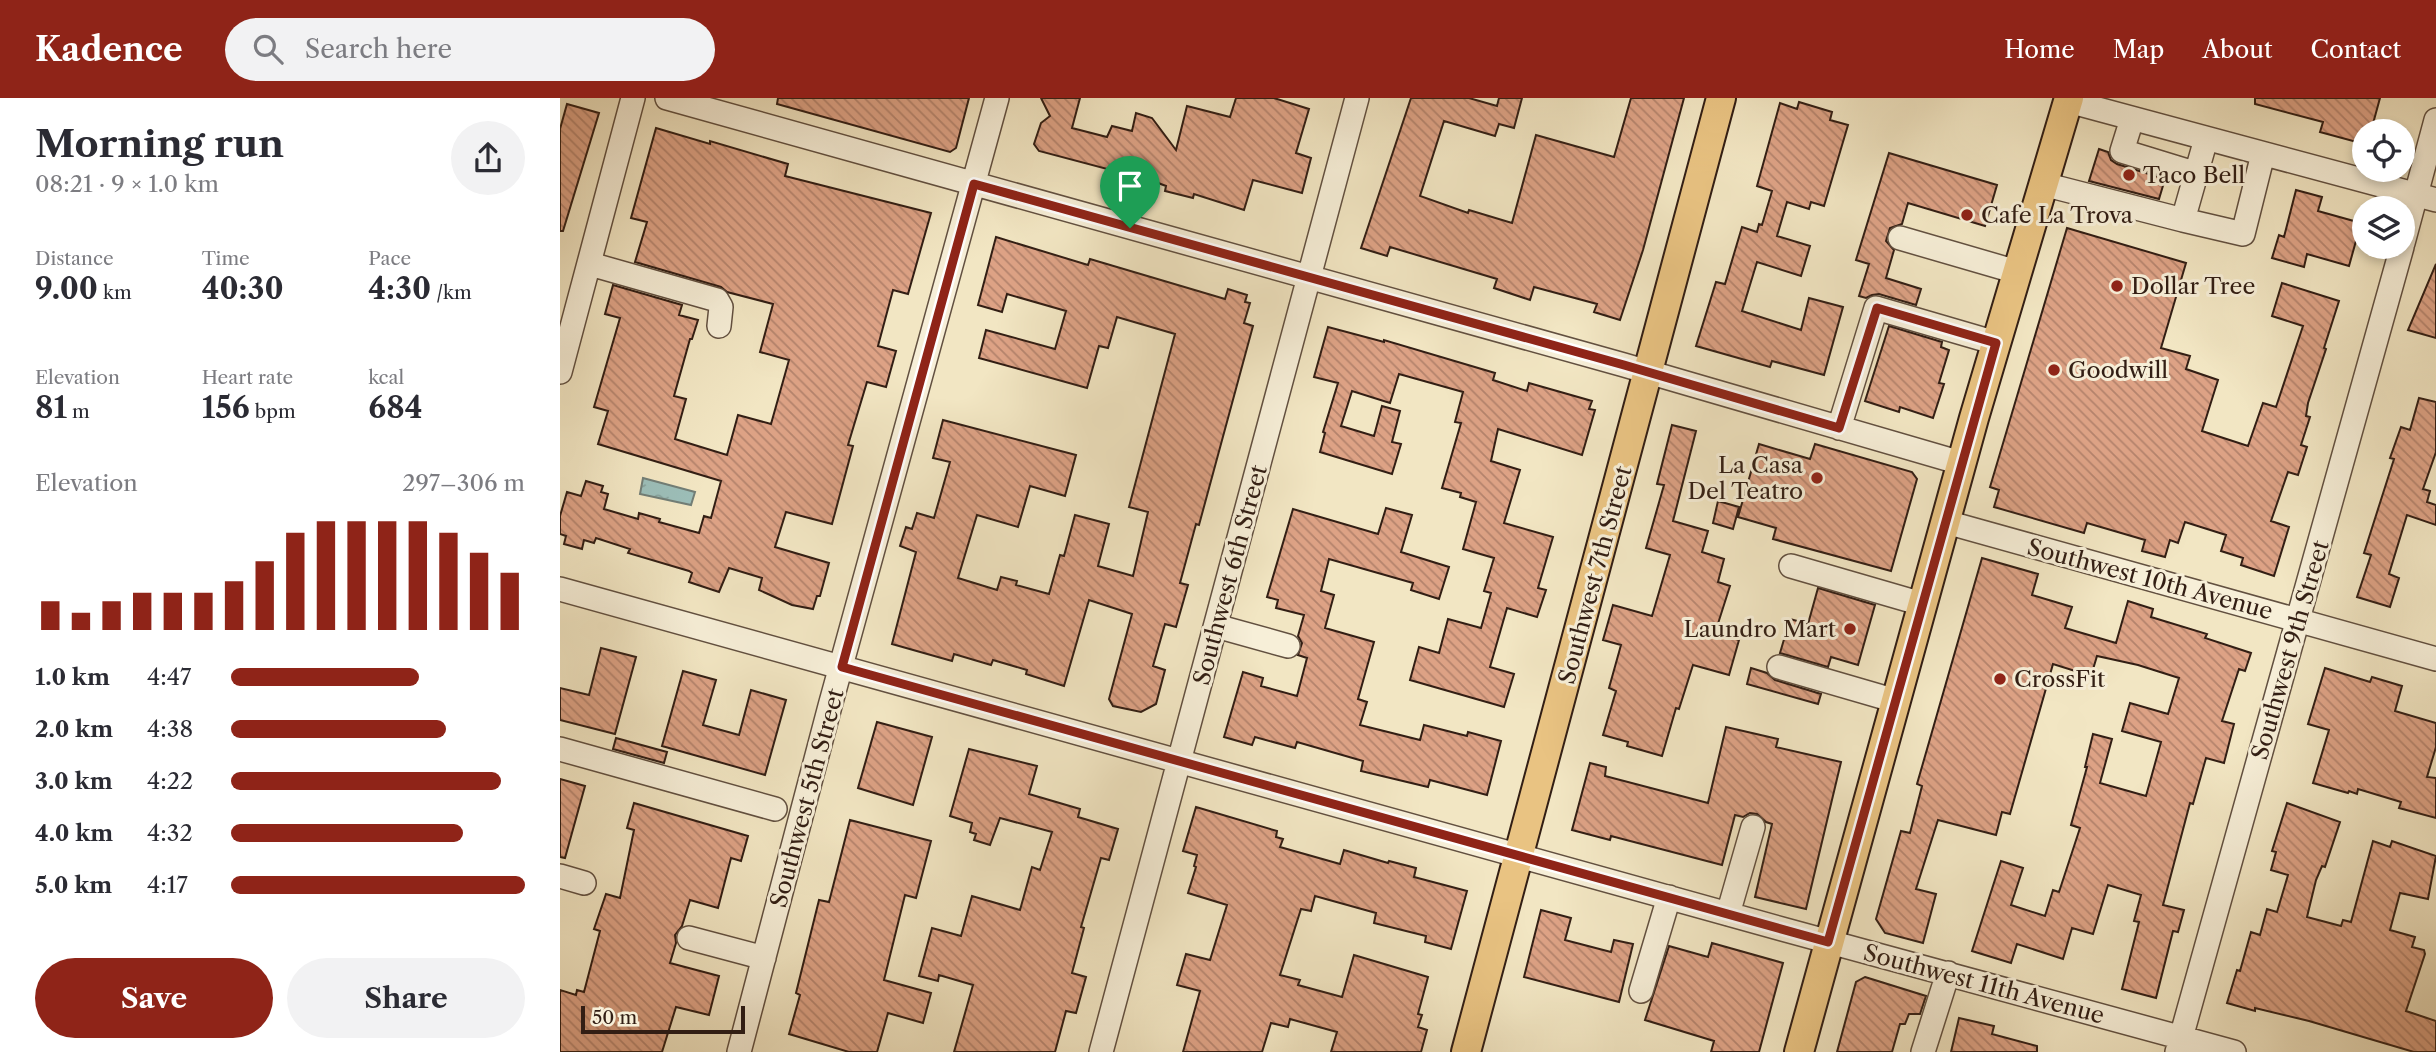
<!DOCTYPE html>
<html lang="en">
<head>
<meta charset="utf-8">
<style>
	body { margin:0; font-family:"Libre Caslon Text",serif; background:#f2f2f3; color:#2b2b33; height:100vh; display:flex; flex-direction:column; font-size:26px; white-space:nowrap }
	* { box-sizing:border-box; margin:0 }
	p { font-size:23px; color:#7c7c81 }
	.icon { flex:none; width:38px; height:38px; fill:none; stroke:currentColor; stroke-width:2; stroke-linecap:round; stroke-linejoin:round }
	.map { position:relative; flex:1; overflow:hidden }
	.side { display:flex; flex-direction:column; background:#fff; width:560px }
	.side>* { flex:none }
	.tools { position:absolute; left:1792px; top:21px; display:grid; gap:14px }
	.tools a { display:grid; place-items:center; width:63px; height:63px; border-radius:50%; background:#fff; box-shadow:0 4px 10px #0003; font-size:35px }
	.scale { position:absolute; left:21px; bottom:18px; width:164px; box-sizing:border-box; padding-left:7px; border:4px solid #321e14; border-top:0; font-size:19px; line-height:24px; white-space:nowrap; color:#321e14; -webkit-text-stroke:5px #f7efd8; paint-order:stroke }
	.pin { position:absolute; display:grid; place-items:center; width:60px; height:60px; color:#fff; margin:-72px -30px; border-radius:50% 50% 50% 0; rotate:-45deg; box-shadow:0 0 7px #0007 }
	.pin .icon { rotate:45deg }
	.round { display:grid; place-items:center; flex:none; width:74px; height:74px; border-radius:37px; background:#f2f2f3 }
	.headline { display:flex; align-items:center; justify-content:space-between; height:119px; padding:0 35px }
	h1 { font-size:38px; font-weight:700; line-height:52px }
	.figures { display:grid; grid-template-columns:repeat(3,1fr); gap:10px; height:119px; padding:7px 35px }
	.figures div { display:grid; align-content:center }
	.figures b { font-size:30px; font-weight:700 }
	.figures small { font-size:19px; font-weight:400 }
	.figures p { font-size:19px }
	.chart { height:196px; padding:14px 35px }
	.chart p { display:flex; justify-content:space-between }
	.chart svg { width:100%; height:126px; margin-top:7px; stroke:#8f2418; stroke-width:6 }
	.primary-button { display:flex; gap:14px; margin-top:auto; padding:14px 35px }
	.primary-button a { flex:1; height:80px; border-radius:42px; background:#8f2418; color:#fff; font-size:28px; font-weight:700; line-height:80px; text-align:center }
	.primary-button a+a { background:#f2f2f3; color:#2b2b33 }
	ul { padding:0 35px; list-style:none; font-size:23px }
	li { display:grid; grid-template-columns:112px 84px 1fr; align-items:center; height:52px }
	li i { height:18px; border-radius:9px; background:#8f2418 }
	header { display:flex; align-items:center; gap:42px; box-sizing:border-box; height:98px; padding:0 35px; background:#8f2418; color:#fff }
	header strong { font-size:33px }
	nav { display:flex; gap:38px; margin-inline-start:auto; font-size:24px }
	.search { width:490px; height:63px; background:#f2f2f3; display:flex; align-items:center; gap:18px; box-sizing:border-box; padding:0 24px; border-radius:38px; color:#7c7c81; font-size:26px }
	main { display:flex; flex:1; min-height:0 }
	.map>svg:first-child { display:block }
	.water { fill:url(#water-ripples); stroke:#727e76; stroke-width:2 }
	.building { fill:url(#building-back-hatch); stroke:#321e14; stroke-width:2 }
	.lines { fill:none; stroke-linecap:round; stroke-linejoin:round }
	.minor-casing { stroke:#625040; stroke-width:26 }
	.major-casing { stroke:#321e14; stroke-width:32 }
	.minor { stroke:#f7efd8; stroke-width:23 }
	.major { stroke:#e9c382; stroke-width:28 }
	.route-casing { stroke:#fff; stroke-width:14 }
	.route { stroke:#8f2418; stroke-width:9 }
	.poi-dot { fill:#8f2418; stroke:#f7efd8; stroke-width:2.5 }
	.labels { text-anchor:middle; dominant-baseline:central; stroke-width:6; stroke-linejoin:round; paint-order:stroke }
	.poi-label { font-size:23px; fill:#321e14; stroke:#f7efd8; text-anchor:start }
	.street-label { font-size:23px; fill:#321e14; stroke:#f7efd8 }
</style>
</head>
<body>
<header>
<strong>Kadence</strong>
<div class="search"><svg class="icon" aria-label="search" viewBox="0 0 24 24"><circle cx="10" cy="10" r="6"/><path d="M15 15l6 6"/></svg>Search here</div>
<nav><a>Home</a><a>Map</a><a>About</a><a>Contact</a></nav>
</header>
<main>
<section class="side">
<div class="headline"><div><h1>Morning run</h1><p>08:21 · 9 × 1.0 km</p></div><a class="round"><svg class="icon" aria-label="share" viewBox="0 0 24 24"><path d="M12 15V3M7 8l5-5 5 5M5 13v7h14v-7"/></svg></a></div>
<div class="figures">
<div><p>Distance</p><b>9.00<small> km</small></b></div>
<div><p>Time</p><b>40:30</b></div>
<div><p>Pace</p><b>4:30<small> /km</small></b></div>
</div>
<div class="figures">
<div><p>Elevation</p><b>81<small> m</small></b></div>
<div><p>Heart rate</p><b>156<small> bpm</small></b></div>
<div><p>kcal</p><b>684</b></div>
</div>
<div class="chart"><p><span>Elevation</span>297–306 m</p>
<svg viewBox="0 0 160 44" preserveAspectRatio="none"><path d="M5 44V34M15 44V38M25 44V34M35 44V31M45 44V31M55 44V31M65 44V27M75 44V20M85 44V10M95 44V6M105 44V6M115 44V6M125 44V6M135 44V10M145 44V17M155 44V24"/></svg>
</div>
<ul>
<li><b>1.0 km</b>4:47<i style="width:64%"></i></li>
<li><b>2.0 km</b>4:38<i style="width:73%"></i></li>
<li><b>3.0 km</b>4:22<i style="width:92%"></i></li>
<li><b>4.0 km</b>4:32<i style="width:79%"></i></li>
<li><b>5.0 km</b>4:17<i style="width:100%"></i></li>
</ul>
<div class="primary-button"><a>Save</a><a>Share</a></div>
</section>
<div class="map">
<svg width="1876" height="954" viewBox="0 0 1876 954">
	<defs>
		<pattern id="water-ripples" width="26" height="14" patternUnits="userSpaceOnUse" patternTransform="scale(1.75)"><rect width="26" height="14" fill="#9cbeb8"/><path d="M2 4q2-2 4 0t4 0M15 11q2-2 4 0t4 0" fill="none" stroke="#87a39d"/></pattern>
		<pattern id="building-back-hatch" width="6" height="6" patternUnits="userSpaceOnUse" patternTransform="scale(1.75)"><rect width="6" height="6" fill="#dda285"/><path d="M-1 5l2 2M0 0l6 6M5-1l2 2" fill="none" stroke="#b4836c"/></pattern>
	</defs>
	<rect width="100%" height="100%" fill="#f2e6c3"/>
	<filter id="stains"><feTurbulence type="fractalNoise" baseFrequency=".00286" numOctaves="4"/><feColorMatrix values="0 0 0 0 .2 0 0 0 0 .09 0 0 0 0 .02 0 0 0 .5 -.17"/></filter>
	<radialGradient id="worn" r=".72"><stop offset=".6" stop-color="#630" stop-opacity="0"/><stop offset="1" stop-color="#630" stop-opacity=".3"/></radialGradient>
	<path class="water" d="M83 380 135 394 131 407 80 396Z"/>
	<path class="building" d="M218 0H409L396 50 390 54 217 6Z
		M481 0H520L512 30 547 39 552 28 572 33 576 15 592 20 616 52 627 8 670 19 676 0H714L749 11 736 55 751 60 742 95 693 82 684 112 634 96 633 100 605 93 606 88 566 73V76L479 53 474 46 481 25 490 18Z
		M851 0H909L937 8 939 0H962L954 30 939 26 935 38 884 23 860 98 908 115 909 112 952 125 976 37 1054 59 1071 0H1124L1083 152 1060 222 1034 214 1037 206 974 189 970 202 934 190 937 181 830 149 827 158 801 150Z
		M1695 0H1820L1811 33H1804V46L1760 34 1763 24 1695 6Z
		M1239 4 1272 14 1270 22 1288 27 1264 108 1251 104 1249 111 1227 104 1217 138 1250 148 1241 178 1197 164 1182 213 1241 232 1249 200 1283 209 1264 277 1212 263 1210 269 1136 248 1156 184 1165 186 1182 129 1197 134 1199 126 1202 127 1212 93 1197 88 1220 5 1237 11Z
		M7 6 39 15 3 133H0V31Z
		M96 30 150 46V43L228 66 225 78 371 115 348 196 333 192 318 248 336 253 326 289 307 284 288 347 293 348 272 426 226 414 215 449 269 465 260 498H257L253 511 232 507 208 496 199 492 202 480 169 470 159 494 129 484 132 475 129 473 68 455 70 451 36 440 34 445 24 442 22 451 4 446 6 438 0 436V418L7 394 21 398 26 383 43 388 41 394 48 396 44 411 78 421 79 415 100 421 99 424 139 435 144 418 151 420 161 383 38 346 48 313 34 309 60 220 45 216 53 187 122 207 119 217 138 222 132 241H130L114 298 126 301 115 341 167 357 178 317 211 326 229 262 200 254 213 206 167 194 161 189 75 164 87 124 71 120Z
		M1539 51 1548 54 1551 62 1557 66 1605 81 1599 101 1529 83Z
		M1329 55 1437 87 1425 128 1348 105 1342 126 1330 130 1326 143 1334 152 1326 180 1361 191 1356 207 1319 196 1312 197 1306 200 1299 198 1309 166 1296 162Z
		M1736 92 1762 99 1758 113 1801 125 1789 168 1747 156 1744 169 1712 160 1719 137 1724 139Z
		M1507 130 1626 165 1601 250 1630 258 1626 271 1658 282 1642 333 1688 348 1703 305 1716 309 1743 228 1712 218 1722 185 1779 203 1764 250 1766 251 1748 305 1746 318 1750 319 1741 347 1747 349 1738 377 1728 374 1711 423 1729 429 1714 478 1681 467 1683 460 1661 453 1666 437 1625 424 1618 445 1610 442 1605 459 1582 453 1585 442 1527 425 1524 435 1434 409 1439 392 1430 389Z
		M436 139 528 167 530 161 665 201 668 191 687 197 685 204 690 205 684 225 693 228 639 427 636 426 620 485 628 487 616 529 605 526 593 568 605 572 596 606 581 614 553 608 549 601 572 516 529 502 504 588 466 576 467 572 433 562 431 567 394 556 392 563 332 546 356 454 340 448 346 429 352 431 357 415 374 420 390 364 373 360 383 322 516 357 505 398 470 388 458 429 417 417 398 480 437 492 441 479 457 483 456 487 489 496 500 457 504 458 515 417 549 426 538 468 573 478 588 414 569 409 615 236 557 219 548 250 539 248 527 290 419 260 426 232 495 251 506 213 447 196 442 214 418 207Z
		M1876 166V240L1848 232Z
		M1329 228 1382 244 1381 249 1389 252 1379 285 1384 286 1373 320 1340 309 1339 314 1305 303Z
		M768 229 824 244V242L935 275 933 282 967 293 969 285 1032 303 1029 311 1035 312 1022 357 938 331 931 363 960 372 944 425 993 439 978 490 986 492 977 519 947 510 930 569 954 576 944 609 850 582 859 549 879 555 888 521 921 530 931 495 924 493 934 460 903 451 916 404 900 399 901 395 882 390 901 325 895 324 903 294 839 276 830 305 792 293 781 328 814 338 822 308 840 313 832 344 841 346 832 376 760 354 765 335 763 334 778 285 754 279Z
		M1859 300 1876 304V354L1863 391 1870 393 1867 404 1876 407V427L1847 417 1829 476 1839 480 1830 509 1797 499 1811 457 1804 455 1834 361 1830 360 1841 329 1850 332Z
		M1112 327 1136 333 1113 423 1148 433 1142 454 1164 461 1158 484 1170 488 1155 535 1179 542 1169 577 1133 567 1119 611 1116 610 1102 658 1067 648 1068 644 1043 637 1056 593 1049 590 1061 547 1043 542 1053 507 1092 518 1110 457 1086 450 1104 387 1097 386Z
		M1199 346 1250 361 1255 346 1352 374 1357 381 1331 473 1213 441 1216 430 1178 419Z
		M1158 403 1179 409 1173 431 1153 425Z
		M826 410 852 417 841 454 889 469 879 501 851 492 853 485 769 461 761 493 774 497 765 530 814 544 798 601 807 604 800 627 860 642 864 627 907 638 908 634 941 643 927 697 870 682 868 689 801 673 803 663 737 644 735 650 695 639 692 647 664 639 683 574 703 580 701 588 737 598 747 560 738 557 742 545 738 538 744 517 716 510 718 502 707 499 733 411 818 436Z
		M1422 460 1478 476 1472 497 1512 509 1505 530 1556 545 1568 503 1593 511 1591 519 1647 536 1645 540 1691 555 1685 573 1679 571 1662 623 1674 626 1664 665 1646 660 1633 706 1630 705 1603 807 1624 812 1618 834 1613 833 1596 900 1562 891 1579 824 1574 823 1581 797 1548 787 1533 836 1512 830 1503 861 1457 846 1451 865 1412 853 1441 763 1463 770 1451 807 1485 818 1493 792 1499 794 1520 730 1511 727 1527 669H1525L1533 636 1552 641 1540 685 1586 698 1601 644 1562 633 1570 605 1608 616 1619 580 1578 567 1537 558 1531 578 1493 566 1450 716 1442 714 1436 737 1378 722 1356 791 1376 796 1363 845 1325 835 1316 821 1341 733 1350 735 1362 688 1357 686Z
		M1258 490 1315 507 1298 567 1271 559 1268 569 1220 555 1230 521 1248 526Z
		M41 550 76 559 55 636 0 622V590L29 597Z
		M1191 570 1207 575 1215 582 1261 596 1258 606 1187 586Z
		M1765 570 1810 584 1812 579 1842 588 1835 613 1876 625V649L1867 679 1876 680V720L1839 710 1841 704 1798 691 1797 696 1789 693 1788 695 1753 685 1769 632 1748 626Z
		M123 573 156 582 143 627 179 637 191 592 226 602 205 677 102 648Z
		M317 624 372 639 353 707 298 690Z
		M1166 629 1218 641 1216 649 1281 664 1246 811 1195 799 1212 726 1206 724 1197 716 1190 715 1183 719 1175 717 1162 767 1051 738 1050 742 1012 732 1030 665 1046 669 1045 678 1148 705Z
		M56 640 107 654 104 665 53 651Z
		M409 651 477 668 469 696 520 711 518 719 558 731 549 762 541 760 521 829 524 830 512 875 526 879 516 915 506 913 495 954H394L413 887 379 877 378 883 359 878 372 830 401 838 412 798 460 812 472 769 480 772 492 734 440 720 430 747 414 742 416 736 410 734 412 725 390 718Z
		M0 681 25 688 5 760 0 759Z
		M74 705 188 738 181 763 171 760 158 810 130 802 122 828 115 837 116 845 110 865 159 878 149 917 116 909 102 954H0V892L16 897 17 892 24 894 40 833 34 831 46 796 60 800 74 732 67 730Z
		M1727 705 1780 724 1765 769 1762 768 1756 782 1747 819 1781 828 1783 822 1791 824 1813 743 1830 749 1832 743 1876 758 1868 801 1840 795 1830 832 1855 839 1852 849 1864 852 1865 856 1846 913 1876 923V954H1854L1749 923 1695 910V913L1667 905 1677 872 1680 873 1691 834 1700 837 1707 811 1717 814 1728 777 1711 772 1716 754 1712 753Z
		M636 709 717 733 716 739 723 741 720 749 780 766 784 752 828 765 829 763 856 770 854 779 907 793 891 851 865 844 866 838 814 825 816 815 755 798 751 813 741 811 720 877 740 882 738 887 782 899 794 857 868 879 858 916 862 917 858 929 867 932 861 954H771L777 934 730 921 728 929 711 925 702 954H623L640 893 617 887 626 856 650 862 667 807 628 795 636 769 634 768 637 757 623 753Z
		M290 722 371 743 356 800 345 797 324 882 371 895 363 925 328 915 317 954H289L229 936 240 897 236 895 259 802 269 804Z
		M981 812 1011 820 1005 842 1051 854 1054 842 1073 846 1059 904 964 879Z
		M1152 845 1223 865 1199 954H1151L1154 943 1085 922 1109 848 1148 859Z
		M1305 879 1366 898 1360 916H1349L1345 926H1340L1332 954H1277L1296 884Z
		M1399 920 1434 928 1432 936 1477 948V954H1391Z"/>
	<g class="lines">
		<g class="minor-casing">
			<path id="minor" d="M107 0 1064 267 1401 365
				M1508 3 1876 102
				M1572 21 1562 53 1637 76
				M1483 86 1623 122 1646 41
				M1623 122 1683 136 1703 56
				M1340 140 1457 174
				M1843 145 1876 22
				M30 166 157 202 161 209 159 228
				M0 274 73 0
				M1279 330 1316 210 1436 245
				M1386 424 1876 561
				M1231 468 1362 506
				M0 491 1222 831 1674 954
				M656 528 728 548
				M1219 569 1336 603
				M0 651 215 711
				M0 778 24 785
				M1168 816 1193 729
				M129 840 204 860
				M1081 893 1109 799
				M179 954 270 608 437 0
				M541 954 797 0
				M1363 954 1388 875
				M1617 954 1842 149"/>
		</g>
		<g class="major-casing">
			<path id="major" d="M906 954 1161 0
				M1239 954 1414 320 1509 0"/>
		</g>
		<use href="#minor" class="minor"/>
		<use href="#major" class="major"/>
	</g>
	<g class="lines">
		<g class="route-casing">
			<path id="route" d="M414 86 1064 267 1279 330 1317 210 1436 245 1268 844 282 569Z"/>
		</g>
		<use href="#route" class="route"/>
	</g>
	<g class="poi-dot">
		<circle cx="1569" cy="77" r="7"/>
		<circle cx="1407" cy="117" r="7"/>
		<circle cx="1557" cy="188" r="7"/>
		<circle cx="1494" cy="272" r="7"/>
		<circle cx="1257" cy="380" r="7"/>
		<circle cx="1290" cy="531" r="7"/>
		<circle cx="1440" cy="581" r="7"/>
	</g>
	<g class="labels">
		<g class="poi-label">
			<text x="1583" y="77">Taco Bell</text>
			<text x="1421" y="117">Cafe La Trova</text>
			<text x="1571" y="188">Dollar Tree</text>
			<text x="1508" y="272">Goodwill</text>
			<text x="1243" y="367" text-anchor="end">La Casa<tspan x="1243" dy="26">Del Teatro</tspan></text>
			<text x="1276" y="531" text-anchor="end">Laundro Mart</text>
			<text x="1454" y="581">CrossFit</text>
		</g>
		<g class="street-label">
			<text transform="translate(670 477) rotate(-75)">Southwest 6th Street</text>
			<text transform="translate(1035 477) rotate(-75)">Southwest 7th Street</text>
			<text transform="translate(1590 481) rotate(15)">Southwest 10th Avenue</text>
			<text transform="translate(1730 552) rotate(-74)">Southwest 9th Street</text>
			<text transform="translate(247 700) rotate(-75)">Southwest 5th Street</text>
			<text transform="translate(1424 886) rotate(15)">Southwest 11th Avenue</text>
		</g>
	</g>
	<rect width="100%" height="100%" filter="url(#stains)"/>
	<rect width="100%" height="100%" fill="url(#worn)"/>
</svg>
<div class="tools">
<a><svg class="icon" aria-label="locate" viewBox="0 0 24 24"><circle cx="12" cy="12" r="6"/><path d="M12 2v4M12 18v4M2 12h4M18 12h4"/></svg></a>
<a><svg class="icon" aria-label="layers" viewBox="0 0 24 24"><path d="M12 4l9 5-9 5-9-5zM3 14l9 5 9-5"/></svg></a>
</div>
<div class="scale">50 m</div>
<div class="pin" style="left:570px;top:130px;background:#1e9e55"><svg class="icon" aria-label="arrive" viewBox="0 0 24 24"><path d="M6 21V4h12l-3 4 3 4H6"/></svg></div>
</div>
</main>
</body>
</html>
